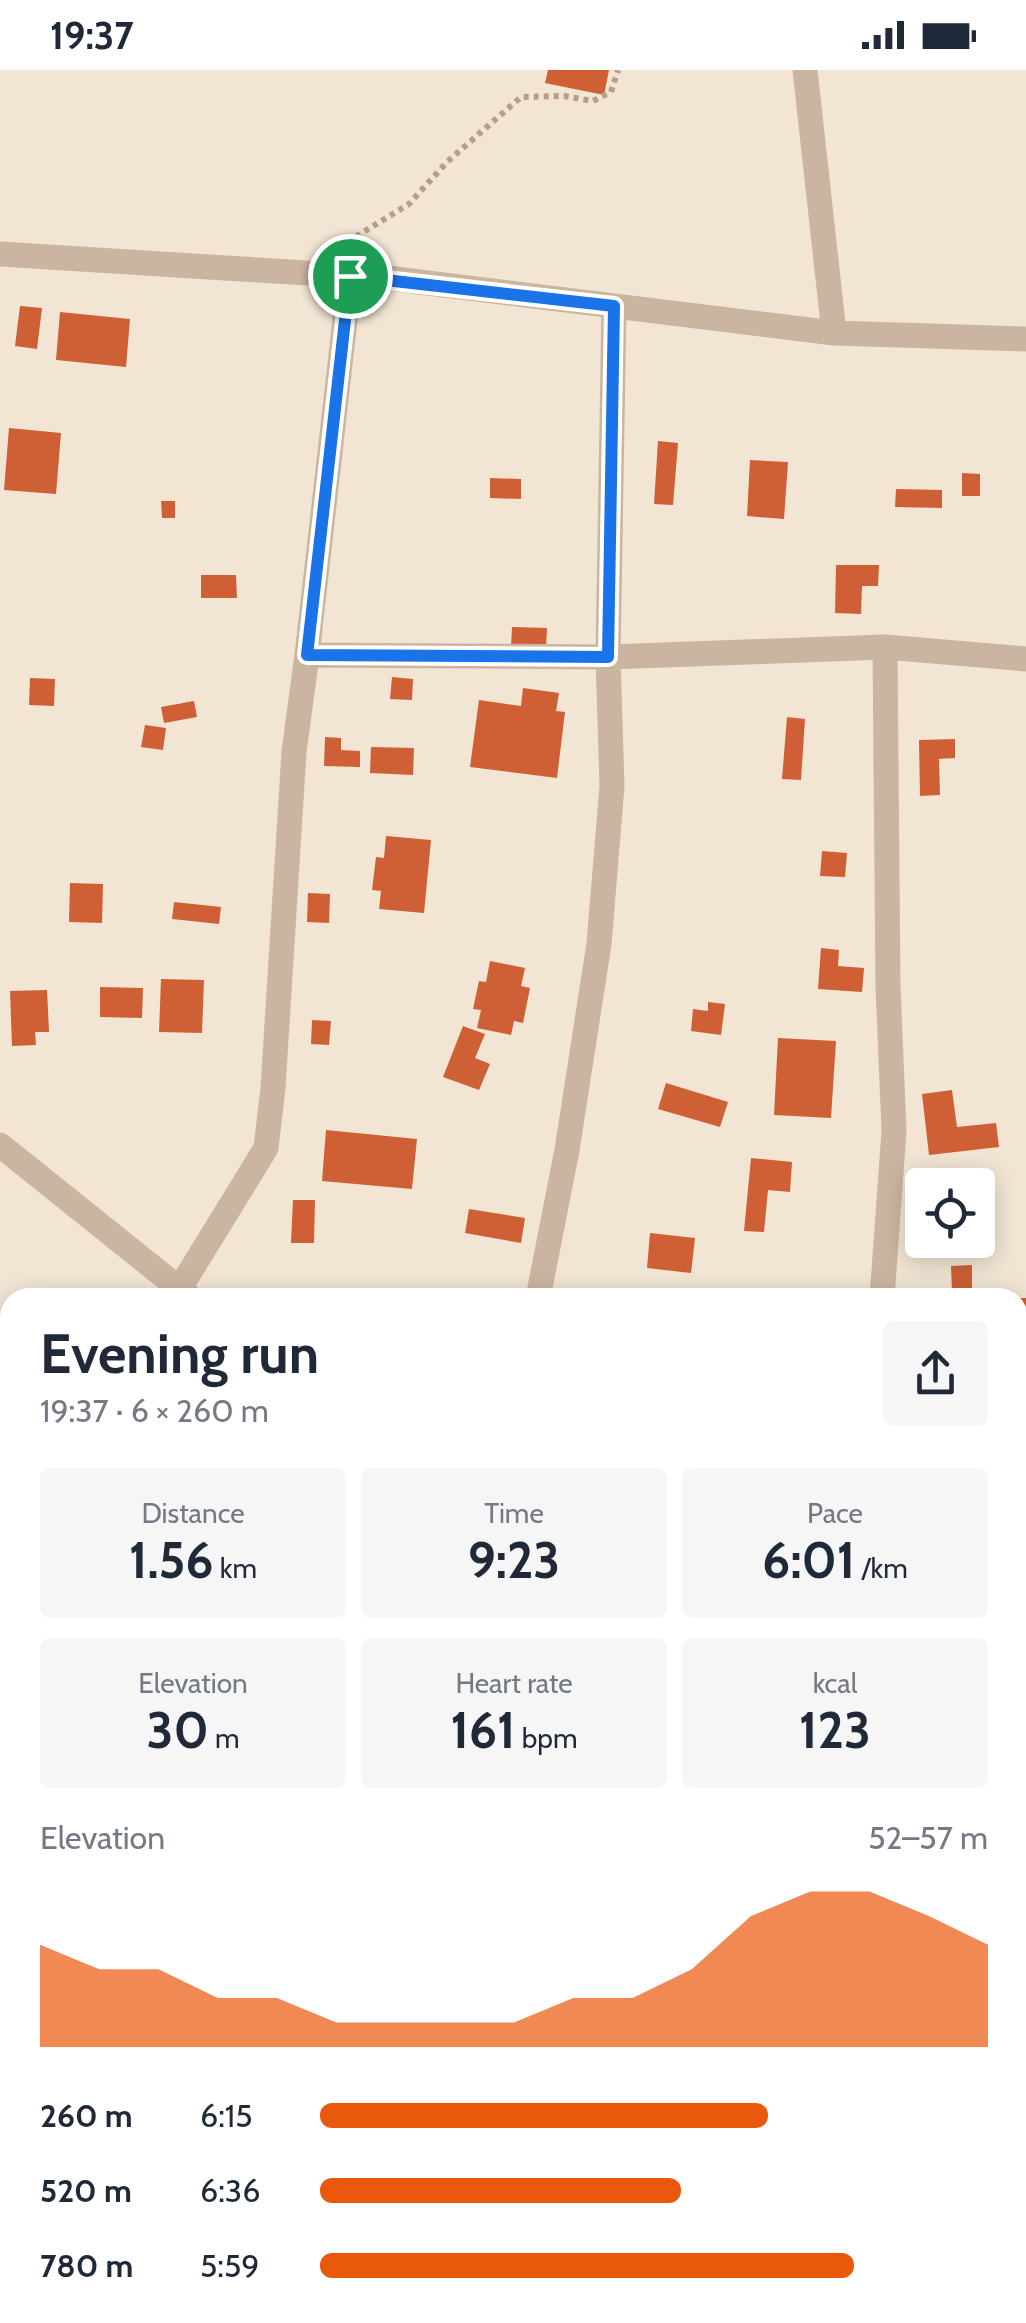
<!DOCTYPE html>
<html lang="en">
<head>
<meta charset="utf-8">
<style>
	body { margin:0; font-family:Cabin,sans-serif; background:#f6f6f7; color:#1f2937; height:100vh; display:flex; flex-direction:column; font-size:38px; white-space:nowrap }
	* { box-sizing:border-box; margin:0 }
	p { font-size:32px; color:#747a83 }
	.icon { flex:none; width:55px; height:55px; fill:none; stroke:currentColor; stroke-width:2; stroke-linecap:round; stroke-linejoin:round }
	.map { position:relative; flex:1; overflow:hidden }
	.sheet { position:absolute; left:0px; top:1218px; width:1028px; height:1038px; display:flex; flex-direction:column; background:#fff; border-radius:30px 30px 0 0; box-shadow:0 5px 25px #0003 }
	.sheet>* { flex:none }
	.fabs { position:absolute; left:905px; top:1098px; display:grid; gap:20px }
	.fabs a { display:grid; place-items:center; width:90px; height:90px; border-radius:10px; background:#fff; box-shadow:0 5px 25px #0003; font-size:50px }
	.pin { position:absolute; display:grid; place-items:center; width:85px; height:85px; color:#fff; margin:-42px; border:5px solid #fff; border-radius:50%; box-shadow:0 2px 10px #0007 }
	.round { display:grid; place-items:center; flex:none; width:105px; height:105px; border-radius:10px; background:#f6f6f7 }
	.head { display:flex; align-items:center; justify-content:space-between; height:170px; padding:0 40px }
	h1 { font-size:55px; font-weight:700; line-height:75px }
	.stats { display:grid; grid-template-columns:repeat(3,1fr); gap:15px; height:170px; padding:10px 40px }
	.stats div { display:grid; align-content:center; border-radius:10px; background:#f6f6f7; text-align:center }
	.stats b { font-size:50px; font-weight:700 }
	.stats small { font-size:28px; font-weight:400 }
	.stats p { font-size:28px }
	.chart { height:280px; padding:20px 40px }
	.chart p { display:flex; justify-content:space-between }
	.chart svg { width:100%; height:180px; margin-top:10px; fill:#ea580c; opacity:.7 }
	ul { padding:0 40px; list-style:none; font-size:32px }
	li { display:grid; grid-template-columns:160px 120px 1fr; align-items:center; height:75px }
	li i { height:25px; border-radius:12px; background:#ea580c }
	.status { display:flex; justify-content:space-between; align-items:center; height:70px; padding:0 50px; background:#fff; direction:ltr }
	.status svg { height:28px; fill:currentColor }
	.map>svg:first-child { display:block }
	.building { fill:#cf6035 }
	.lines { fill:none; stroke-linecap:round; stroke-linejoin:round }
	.path { stroke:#b69e8a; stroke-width:6; stroke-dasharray:5 5; stroke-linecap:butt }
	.minor { stroke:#cab5a0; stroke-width:25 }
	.route-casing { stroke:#fff; stroke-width:20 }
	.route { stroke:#1a73e8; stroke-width:12 }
</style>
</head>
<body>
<div class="status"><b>19:37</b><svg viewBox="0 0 49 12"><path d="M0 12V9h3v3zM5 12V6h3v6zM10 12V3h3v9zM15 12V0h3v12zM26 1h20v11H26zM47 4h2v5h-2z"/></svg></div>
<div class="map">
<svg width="1026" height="2253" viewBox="0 0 1026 2253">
	<rect width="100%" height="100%" fill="#f2e5d4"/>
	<path class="building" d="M548 0H609L604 25 545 13Z
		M20 236 42 238 37 279 15 276Z
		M60 242 130 249 126 297 56 290Z
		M9 358 61 363 56 424 4 420Z
		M658 371 678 373 673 435 654 434Z
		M750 390 788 392 784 449 747 446Z
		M962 403 980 404V426H962Z
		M490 408 521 409V429L490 428Z
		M896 419 942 420V438L895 437Z
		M161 431H175V448H162Z
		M836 495H879L878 516H862L861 544 835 543Z
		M201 505H236L237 528H201Z
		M512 557 547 558 546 578 511 577Z
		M392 607 413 609 412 630 390 629Z
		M30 608 55 609 54 636 29 635Z
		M523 618 559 623 556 641 565 642 557 708 470 697 479 630 521 636Z
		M194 631 197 647 164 653 161 637Z
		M787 647 805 649 801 710 782 709Z
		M145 655 166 658 163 680 141 677Z
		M325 667 341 668V680L360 681V697L324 696Z
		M955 669V688L939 689 940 725 920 726 919 670Z
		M371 677 414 678 413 705 370 703Z
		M386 766 431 770 424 843 379 839 381 821 372 820 376 787 384 788Z
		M822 781 847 783 845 807 820 806Z
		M70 813 103 814 102 853 69 852Z
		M308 823 330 824 329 853 307 852Z
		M174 832 221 837 219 854 172 849Z
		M821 878 839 880 838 896 864 898 862 922 818 919Z
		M490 891 525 898 521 916 530 918 523 953 514 951 511 965 477 958 481 940 473 939 479 911 486 912Z
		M161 909 204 910 202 963 159 962Z
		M100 917 143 918 142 948 100 947Z
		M47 920 49 962H35L36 975 12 976 10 921Z
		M708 932 725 934 721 965 691 961 693 939 708 941Z
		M312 950 331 951 329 975 311 974Z
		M463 956 485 964 475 988 490 994 479 1020 443 1007Z
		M778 968 836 971 831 1048 774 1045Z
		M666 1013 728 1032 720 1057 658 1039Z
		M952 1020 957 1057 996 1053 999 1077 929 1085 922 1024Z
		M326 1060 417 1069 412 1119 322 1111Z
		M751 1088 792 1092 790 1122 768 1120 764 1162 744 1161Z
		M293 1130H315L314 1173H291Z
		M469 1139 525 1148 521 1173 465 1163Z
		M650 1163 695 1168 691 1203 647 1198Z
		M972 1195V1222H952L951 1196Z
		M1018 1228H1026V1252H1018Z
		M0 1728H10V1766H0Z
		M0 1807 10 1809V1841L0 1839Z
		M621 2245H657L656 2253H620Z
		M664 2245H696L705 2248 704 2253H662Z"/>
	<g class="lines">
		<path class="path" d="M339 177 409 134 447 92 521 27 564 26 593 31 611 22 618 0
			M1018 1378H1026"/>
		<path class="minor" d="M805 0 834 263
			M0 184 387 208 834 263 1026 269
			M307 585 350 206
			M0 1075 191 1228
			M180 1218 266 1078 273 1018 294 682 307 585 608 587 885 577 1026 589
			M538 1228 567 1080 599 874 612 716 608 587 614 236
			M882 1228 894 1061 888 917 885 577
			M0 1275H10
			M0 1639H10
			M1018 1873 1026 1880
			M0 1978H10
			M1018 2031H1026"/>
	</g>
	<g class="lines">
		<g class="route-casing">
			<path id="route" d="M350 206 614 236 608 587 307 585Z"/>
		</g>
		<use href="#route" class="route"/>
	</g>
</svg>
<div class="fabs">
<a><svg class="icon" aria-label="locate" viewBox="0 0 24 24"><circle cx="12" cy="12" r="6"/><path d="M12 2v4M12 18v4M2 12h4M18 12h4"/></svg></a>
</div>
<div class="pin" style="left:350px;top:206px;background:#1e9e55"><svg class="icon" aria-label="arrive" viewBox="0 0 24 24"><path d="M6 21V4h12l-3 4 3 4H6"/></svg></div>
<section class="sheet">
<div class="head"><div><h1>Evening run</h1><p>19:37 · 6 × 260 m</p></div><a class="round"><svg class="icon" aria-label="share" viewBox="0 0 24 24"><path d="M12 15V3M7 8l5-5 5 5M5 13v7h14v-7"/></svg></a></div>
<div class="stats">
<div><p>Distance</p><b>1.56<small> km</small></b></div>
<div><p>Time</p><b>9:23</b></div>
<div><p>Pace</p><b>6:01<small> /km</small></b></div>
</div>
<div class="stats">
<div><p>Elevation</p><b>30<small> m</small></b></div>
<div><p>Heart rate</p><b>161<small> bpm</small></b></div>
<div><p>kcal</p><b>123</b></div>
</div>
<div class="chart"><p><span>Elevation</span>52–57 m</p>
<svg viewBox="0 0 160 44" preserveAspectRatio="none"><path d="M0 44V19L10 25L20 25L30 32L40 32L50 38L60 38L70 38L80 38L90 32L100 32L110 25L120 12L130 6L140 6L150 12L160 19V44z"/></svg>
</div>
<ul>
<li><b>260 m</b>6:15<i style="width:67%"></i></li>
<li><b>520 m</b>6:36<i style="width:54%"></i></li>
<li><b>780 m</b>5:59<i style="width:80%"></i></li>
</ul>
</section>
</div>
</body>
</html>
